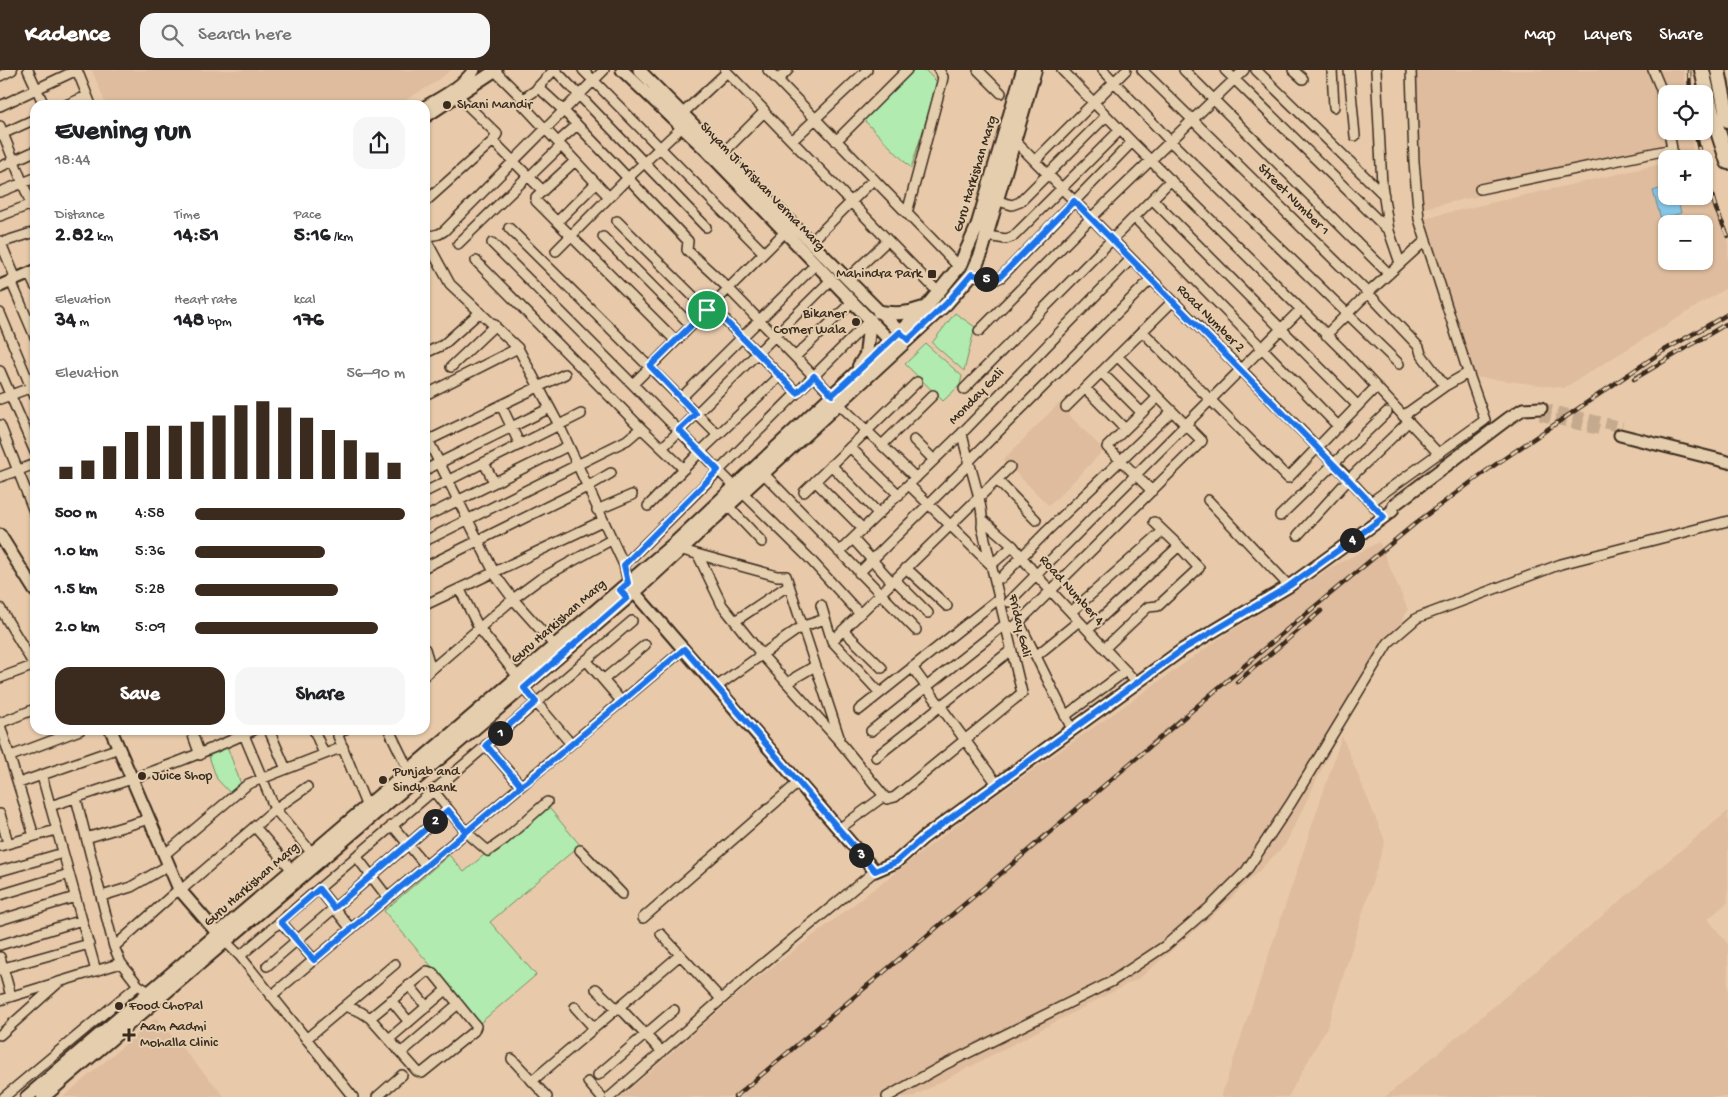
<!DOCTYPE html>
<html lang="en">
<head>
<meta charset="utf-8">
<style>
	body { margin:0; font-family:"Gochi Hand",sans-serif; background:#f6f6f6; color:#202124; height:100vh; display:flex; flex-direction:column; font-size:19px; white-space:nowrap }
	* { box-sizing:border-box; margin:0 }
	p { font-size:16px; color:#757577 }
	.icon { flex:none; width:28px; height:28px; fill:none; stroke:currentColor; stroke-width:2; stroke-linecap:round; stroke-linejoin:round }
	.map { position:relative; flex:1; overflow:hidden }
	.sheet { position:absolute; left:30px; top:30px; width:400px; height:635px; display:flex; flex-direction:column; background:#fff; border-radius:15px; box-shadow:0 1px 4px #0004 }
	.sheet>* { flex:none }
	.fabs { position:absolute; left:1658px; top:15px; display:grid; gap:10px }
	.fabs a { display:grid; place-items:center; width:55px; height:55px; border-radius:10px; background:#fff; box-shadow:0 1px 4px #0004; font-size:25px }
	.pin { position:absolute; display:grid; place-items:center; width:42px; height:42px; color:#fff; margin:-21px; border:2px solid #fff; border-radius:50%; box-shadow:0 1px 5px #0007 }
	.km { position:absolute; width:25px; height:25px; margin:-12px; border-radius:50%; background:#222; color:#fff; font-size:14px; line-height:25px; text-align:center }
	.round { display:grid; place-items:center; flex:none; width:52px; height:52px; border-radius:15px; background:#f6f6f6 }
	.overview { display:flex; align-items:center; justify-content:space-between; height:85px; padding:0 25px }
	h1 { font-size:28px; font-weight:700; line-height:38px }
	.metrics { display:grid; grid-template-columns:repeat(3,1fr); gap:8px; height:85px; padding:5px 25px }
	.metrics div { display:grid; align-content:center }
	.metrics b { font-size:21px; font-weight:700 }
	.metrics small { font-size:14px; font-weight:400 }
	.metrics p { font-size:14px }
	.chart { height:140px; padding:10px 25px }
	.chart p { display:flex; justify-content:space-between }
	.chart svg { width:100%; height:90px; margin-top:5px; stroke:#3b2a1e; stroke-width:6 }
	.button { display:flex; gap:10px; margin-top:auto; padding:10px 25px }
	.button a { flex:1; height:58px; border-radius:15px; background:#3b2a1e; color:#fff; font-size:20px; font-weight:700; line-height:58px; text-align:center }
	.button a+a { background:#f6f6f6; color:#202124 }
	ul { padding:0 25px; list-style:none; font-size:16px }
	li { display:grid; grid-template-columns:80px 60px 1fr; align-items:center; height:38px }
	li i { height:12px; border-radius:6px; background:#3b2a1e }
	header { display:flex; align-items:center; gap:30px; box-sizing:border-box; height:70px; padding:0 25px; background:#3b2a1e; color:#fff }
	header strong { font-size:24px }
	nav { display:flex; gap:28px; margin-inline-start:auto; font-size:18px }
	.search { width:350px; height:45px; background:#f6f6f6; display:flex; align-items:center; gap:12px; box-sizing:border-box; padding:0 18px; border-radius:15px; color:#757577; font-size:19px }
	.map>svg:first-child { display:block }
	.built { fill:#debc9d; fill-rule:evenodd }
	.green { fill:#b1ebaf; stroke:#768a66 }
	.water { fill:#86c6e6; stroke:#688896 }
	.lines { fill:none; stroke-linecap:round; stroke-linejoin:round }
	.tertiary-tunnel { stroke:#c5aa8e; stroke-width:11; stroke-dasharray:11 5.5; stroke-linecap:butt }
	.minor-casing { stroke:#3b2a1e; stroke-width:12 }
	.tertiary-casing { stroke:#3b2a1e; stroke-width:15 }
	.secondary-casing { stroke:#3b2a1e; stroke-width:16 }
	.primary-casing { stroke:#3b2a1e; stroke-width:18 }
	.minor { stroke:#e4ceae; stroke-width:9 }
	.tertiary { stroke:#e4ceae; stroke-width:11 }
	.secondary { stroke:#e4ceae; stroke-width:12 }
	.primary { stroke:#e4ceae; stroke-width:14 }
	.rail-casing { stroke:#3b2a1e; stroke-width:4.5 }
	.rail { stroke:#e4ceae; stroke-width:2.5; stroke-dasharray:8; stroke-linecap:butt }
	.route-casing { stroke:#fff; stroke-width:10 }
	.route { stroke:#1a73e8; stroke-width:6 }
	.poi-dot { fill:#3b2a1e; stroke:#e4ceae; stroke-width:2 }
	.labels { text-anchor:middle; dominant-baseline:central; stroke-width:4; stroke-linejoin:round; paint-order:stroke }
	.poi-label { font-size:14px; fill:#3b2a1e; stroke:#e4ceae; text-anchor:start }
	.street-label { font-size:14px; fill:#3b2a1e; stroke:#e4ceae }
</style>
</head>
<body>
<header>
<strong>Kadence</strong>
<div class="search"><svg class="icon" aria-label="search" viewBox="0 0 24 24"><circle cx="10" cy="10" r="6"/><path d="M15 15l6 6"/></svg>Search here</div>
<nav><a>Map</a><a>Layers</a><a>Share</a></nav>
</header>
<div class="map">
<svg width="1728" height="1027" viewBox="0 0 1728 1027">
	<rect width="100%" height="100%" fill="#e8caaa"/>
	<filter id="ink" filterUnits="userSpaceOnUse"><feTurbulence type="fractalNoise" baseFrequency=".02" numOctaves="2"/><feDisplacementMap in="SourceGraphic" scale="10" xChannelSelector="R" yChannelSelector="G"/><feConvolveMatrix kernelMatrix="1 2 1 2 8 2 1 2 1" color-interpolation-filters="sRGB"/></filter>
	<g filter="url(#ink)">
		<path class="built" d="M92 0H451L436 12 397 35H106Z
			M1414 0H1683L1686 24H1666V61H1691L1693 80 1424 138Z
			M1666 93V126H1704V118L1728 164V217L1564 318 1475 307 1425 148ZM1666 154H1704V191H1666Z
			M1058 334 1104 380 1049 436 1003 390Z
			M1379 472 1408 540 1336 670 1285 775 1220 839 1141 907 912 1027H621L750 914 982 736 1219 569 1336 495Z
			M1342 666 1385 771 1328 955 1288 1027H1221Z
			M1728 741V832L1708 849 1728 874V1027H1385Z
			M156 948 225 1027H63Z"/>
		<path class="green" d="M912 0H925L938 13 911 98 863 49Z
			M955 243 975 257 964 301 932 273Z
			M926 274 962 306 960 315 943 331 905 294Z
			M227 676 242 717 232 725 217 709 208 684Z
			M545 733 580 775 490 852 536 905 480 953 384 841 449 785 464 802Z"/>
		<path class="water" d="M1666 117V126H1677L1681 143 1661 149 1653 121Z"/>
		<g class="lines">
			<path class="tertiary-tunnel" d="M1541 338 1622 357
				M1540 345 1601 360"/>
			<g class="minor-casing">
				<path id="minor" d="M28 0 44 35
					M77 0 91 35
					M555 0 706 157
					M583 0 764 183
					M768 0 959 197
					M978 0 1001 23
					M1062 0 1132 72 1342 280 1439 384
					M1103 0 1170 71 1399 294
					M1142 0 1368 223 1426 170
					M1184 0 1389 204
					M1225 0 1389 161
					M1256 0 1384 125
					M1293 0 1303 9
					M1332 0 1334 37
					M1349 0 1355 66
					M1376 0 1382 115 1389 161 1400 193
					M1653 0 1661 19 1666 47
					M495 1 523 29 539 18 563 40 688 171 687 180 728 218 832 325
					M0 6 12 0
					M778 10 788 0
					M537 18 554 0
					M522 34 609 127
					M66 35 87 26
					M0 36 77 0
					M764 42 939 223
					M682 44 727 2
					M0 56 35 144
					M0 65 35 49
					M493 71 543 121
					M792 71 867 0
					M836 71 907 0
					M1015 71 1349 409 1384 447
					M558 72 577 55
					M722 84 762 44 764 40 725 0
					M575 91 536 127V131L676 271
					M1035 91 1126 0
					M0 97 35 81
					M529 107 561 76
					M1480 119 1672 79 1669 61
					M0 122 35 108
					M1152 129 1358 336
					M998 131 1012 135 1020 132 1106 46
					M425 132 493 71 497 64 458 26
					M907 143 942 12 943 7 939 0
					M0 146 35 133
					M1134 147 1339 357
					M617 151 707 240
					M557 152 596 113
					M509 158 718 365
					M987 166 1006 169 1014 166 1120 60
					M425 167 439 164 444 161 604 0
					M603 167 691 255
					M425 168 450 214 518 278 559 355 624 495 628 513
					M0 171 16 209
					M0 173 35 162
					M492 173 735 417
					M810 173 874 109
					M458 174 528 106
					M556 181 628 108 682 57
					M476 191 641 358 684 399
					M29 203 35 216
					M972 204 992 211 1001 207 1132 72
					M847 209 888 170
					M11 211 35 267
					M711 236 797 323
					M0 243 35 327
					M979 261 1091 148 1244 0
					M1142 261 1288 408 1376 317
					M1326 265 1368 223 1419 277 1421 284 1445 316
					M425 283 443 275 480 242
					M795 287 852 232
					M451 297 495 255
					M0 301 35 382
					M1101 302 1142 343
					M633 314 785 162
					M1085 318 1125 359
					M964 319 1171 110
					M425 325 518 278
					M681 328 816 194
					M0 329 35 316
					M839 334 916 408
					M501 335 520 375
					M1066 337 1173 231
					M1403 346 1445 316 1468 303
					M0 355 35 444
					M425 364 496 506 513 529 555 576
					M914 370 934 390
					M425 372 565 304
					M882 375 933 325
					M850 377 899 425
					M662 378 831 210
					M968 392 1151 209
					M484 393 494 412
					M831 395 879 444
					M425 400 550 338
					M764 404 916 560
					M0 407 35 394
					M997 410 1036 450
					M815 411 863 459
					M909 415 991 495
					M1152 421 1107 377 1158 327
					M425 422 581 344
					M804 422 917 312
					M743 423 808 487 860 544
					M1208 430 1289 516
					M1371 432 1485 350 1467 299 1419 149 1414 92 1411 0
					M648 436 700 382 780 306
					M729 437 762 472
					M597 440 632 425
					M1280 446 1387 342
					M425 447 568 376
					M983 450 1013 476 1036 505 1137 613
					M1298 465 1349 409 1408 352
					M853 469 892 512
					M425 471 627 370 641 358
					M682 480 777 506H786L839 667
					M839 482 962 363 1131 189
					M698 485 722 535 762 585 840 672 884 726 887 729 895 727 1022 623 982 457C985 435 966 388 962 363
					M624 495 870 250
					M991 495 1013 476
					M425 497 587 417 611 403
					M906 498 947 536
					M859 503 969 394
					M1001 508 1047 461 1172 341
					M895 510 928 543
					M460 520 479 558 518 607
					M1009 532 1301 239
					M425 535 602 451
					M821 535 832 571 880 623
					M0 538 34 595
					M1071 542 1163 461
					M735 551 789 515
					M1019 552 1072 659
					M843 560 882 598
					M1088 560 1179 476
					M832 571 1010 397
					M1105 578 1148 537 1158 536 1199 498 1179 476 1154 452
					M425 579 431 599
					M1036 586 1079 551
					M586 590 622 632
					M912 597 997 714
					M425 605 513 529 540 509 611 470
					M0 608 35 595
					M603 610 645 575
					M788 614 796 607 815 596
					M716 617 801 557 825 549
					M524 618 571 674
					M859 640 998 529
					M1065 646 1126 601
					M0 653 35 639
					M0 655 34 766
					M191 660 200 685
					M269 660 286 699
					M314 660 324 684
					M344 660 339 663 338 666 367 737
					M389 660 409 701
					M871 661 1003 556 1007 555 1012 559 1014 557 1202 371 1117 286
					M244 665 275 739 312 783
					M486 675 521 716
					M11 686 80 660
					M876 687 1010 581
					M42 706 96 901
					M19 713 119 678
					M433 720 466 762 488 781 505 769 547 732
					M76 728 114 877 121 893
					M50 736C120 714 187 691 254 660
					M0 744 8 773
					M392 755 426 796
					M255 757 292 800
					M839 759 884 726
					M86 768 149 749
					M0 776 56 760
					M580 780 622 824
					M164 785 248 714 343 677
					M356 786 388 828
					M0 801 63 783
					M319 819 351 859
					M180 821 275 739 307 717
					M0 825 69 804
					M102 826 131 817 169 795
					M643 848 799 712
					M0 850 75 827
					M281 852 314 890
					M661 864 721 929
					M225 871 240 886 353 1027
					M0 875 82 850
					M114 877 179 819
					M240 886 632 551
					M0 887 11 926
					M267 896 448 740
					M0 899 89 874
					M409 915 427 937
					M596 919 617 939
					M271 926 684 579
					M0 930 121 893 138 915 152 924
					M391 930 409 952
					M345 936 361 942 370 948 417 1001 422 1003 474 961 476 956 433 903 427 901 370 948
					M575 937 594 958
					M619 937 662 982
					M0 965 57 914
					M306 969 395 894
					M389 969 446 920
					M401 983 458 934
					M512 989 547 1027
					M598 1005 674 940
					M532 1011 680 885
					M588 1012 601 1027
					M4 1027 138 915
					M377 1027 402 1005
					M610 1027 748 906 875 801
					M887 1027 944 995 1111 912 1165 876 1210 837 1246 801 1291 733 1388 573 1417 548 1561 494 1728 451"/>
			</g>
			<g class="tertiary-casing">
				<path id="tertiary" d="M622 0 705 79 895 276
					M639 0 906 268
					M425 37C442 27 462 17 474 0
					M425 47 496 0
					M0 216 35 201
					M1620 365 1728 392
					M0 465 35 521
					M634 522 875 801 896 792 923 768 1182 580 1289 516 1384 447 1392 441 1394 435 1509 348 1523 339 1541 338
					M111 660 179 819 218 864"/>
			</g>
			<g class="secondary-casing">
				<path id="secondary" d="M879 242C895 244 907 244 923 238
					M859 296 866 285 870 250
					M27 1027 676 472 927 236 959 197 977 157 1023 0
					M43 1027 639 518 946 234 972 204 981 184 1035 0"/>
			</g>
			<g class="primary-casing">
				<path id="primary" d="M1702 0 1712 43 1728 92
					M1718 0 1728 50"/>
			</g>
			<use href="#minor" class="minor"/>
			<use href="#tertiary" class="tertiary"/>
			<use href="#secondary" class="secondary"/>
			<use href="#primary" class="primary"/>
			<g class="rail-casing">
				<path id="rail" d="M1689 0 1690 24
					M1695 61 1701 89
					M1704 98 1716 139 1728 166
					M1634 309 1726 254
					M1237 612 1321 541
					M735 1027 1017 790 1278 567 1417 452 1489 399 1663 281 1728 244"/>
			</g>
			<use href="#rail" class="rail"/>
		</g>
	</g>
	<g class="lines" filter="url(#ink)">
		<g class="route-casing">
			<path id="route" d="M707 240 650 296 696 344 679 360 718 400 624 495 628 513 620 520 627 528 524 618 536 632 486 675 521 716 314 890 281 852 319 819 334 838 448 740 466 762 521 716 528 711 684 579 875 801 896 792 923 768 1182 580 1289 516 1384 447 1349 410 1074 131 1000 207 992 211 972 204 946 234 908 270 900 262 832 325 814 306 797 323 711 236 707 240"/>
		</g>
		<use href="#route" class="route"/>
	</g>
	<g class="poi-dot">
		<circle cx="447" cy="35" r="5"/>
		<rect x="927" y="199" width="10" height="10" rx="2.5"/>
		<circle cx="856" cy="252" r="5"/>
		<circle cx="142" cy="706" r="5"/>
		<circle cx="383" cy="710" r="5"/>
		<circle cx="119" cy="936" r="5"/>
		<path d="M126.5 957.5h5v5h5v5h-5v5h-5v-5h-5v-5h5z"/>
	</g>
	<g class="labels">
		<g class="poi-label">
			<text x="457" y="35">Shani Mandir</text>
			<text x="922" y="204" text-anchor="end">Mahindra Park</text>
			<text x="846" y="244" text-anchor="end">Bikaner<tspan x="846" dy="16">Corner Wala</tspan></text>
			<text x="393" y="702">Punjab and<tspan x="393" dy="16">Sindh Bank</tspan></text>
			<text x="152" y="706">Juice Shop</text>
			<text x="129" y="936">Food ChoPal</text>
			<text x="140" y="957">Aam Aadmi<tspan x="140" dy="16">Mohalla Clinic</tspan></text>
		</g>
		<g class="street-label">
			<text transform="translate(976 104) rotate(-73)">Guru Harkishan Marg</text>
			<text transform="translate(762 117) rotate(46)">Shyam Ji Krishan Verma Marg</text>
			<text transform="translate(1293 130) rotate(45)">Street Number 1</text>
			<text transform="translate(1210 249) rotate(45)">Road Number 2</text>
			<text transform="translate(977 327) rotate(-46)">Monday Gali</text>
			<text transform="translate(1071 521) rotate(48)">Road Number 4</text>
			<text transform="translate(559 552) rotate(-41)">Guru Harkishan Marg</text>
			<text transform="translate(1019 556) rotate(77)">Friday Gali</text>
			<text transform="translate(252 815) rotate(-41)">Guru Harkishan Marg</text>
		</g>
	</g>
</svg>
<div class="fabs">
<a><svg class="icon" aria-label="locate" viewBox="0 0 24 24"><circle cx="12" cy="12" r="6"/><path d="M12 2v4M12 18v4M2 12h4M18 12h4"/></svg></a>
<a>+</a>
<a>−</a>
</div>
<div class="pin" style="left:707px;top:240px;background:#1e9e55"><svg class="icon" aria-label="arrive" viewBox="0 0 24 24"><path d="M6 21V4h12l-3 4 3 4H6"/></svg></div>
<b class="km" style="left:500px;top:663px">1</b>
<b class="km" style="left:435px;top:751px">2</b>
<b class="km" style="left:861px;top:785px">3</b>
<b class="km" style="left:1352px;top:470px">4</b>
<b class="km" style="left:986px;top:209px">5</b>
<section class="sheet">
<div class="overview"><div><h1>Evening run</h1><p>18:44</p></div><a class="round"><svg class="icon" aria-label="share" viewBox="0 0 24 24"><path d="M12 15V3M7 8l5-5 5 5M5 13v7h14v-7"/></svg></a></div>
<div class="metrics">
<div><p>Distance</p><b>2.82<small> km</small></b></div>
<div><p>Time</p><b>14:51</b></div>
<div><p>Pace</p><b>5:16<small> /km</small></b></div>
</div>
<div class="metrics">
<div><p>Elevation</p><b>34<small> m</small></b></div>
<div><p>Heart rate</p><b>148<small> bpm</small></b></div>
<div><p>kcal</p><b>176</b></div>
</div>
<div class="chart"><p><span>Elevation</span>56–90 m</p>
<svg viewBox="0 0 160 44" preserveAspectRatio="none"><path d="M5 44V38M15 44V35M25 44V28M35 44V21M45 44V18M55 44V18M65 44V16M75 44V13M85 44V8M95 44V6M105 44V9M115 44V14M125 44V20M135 44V25M145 44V31M155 44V36"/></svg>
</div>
<ul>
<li><b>500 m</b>4:58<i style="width:100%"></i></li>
<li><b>1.0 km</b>5:36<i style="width:62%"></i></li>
<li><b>1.5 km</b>5:28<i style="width:68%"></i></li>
<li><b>2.0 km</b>5:09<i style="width:87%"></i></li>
</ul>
<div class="button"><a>Save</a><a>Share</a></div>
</section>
</div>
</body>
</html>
